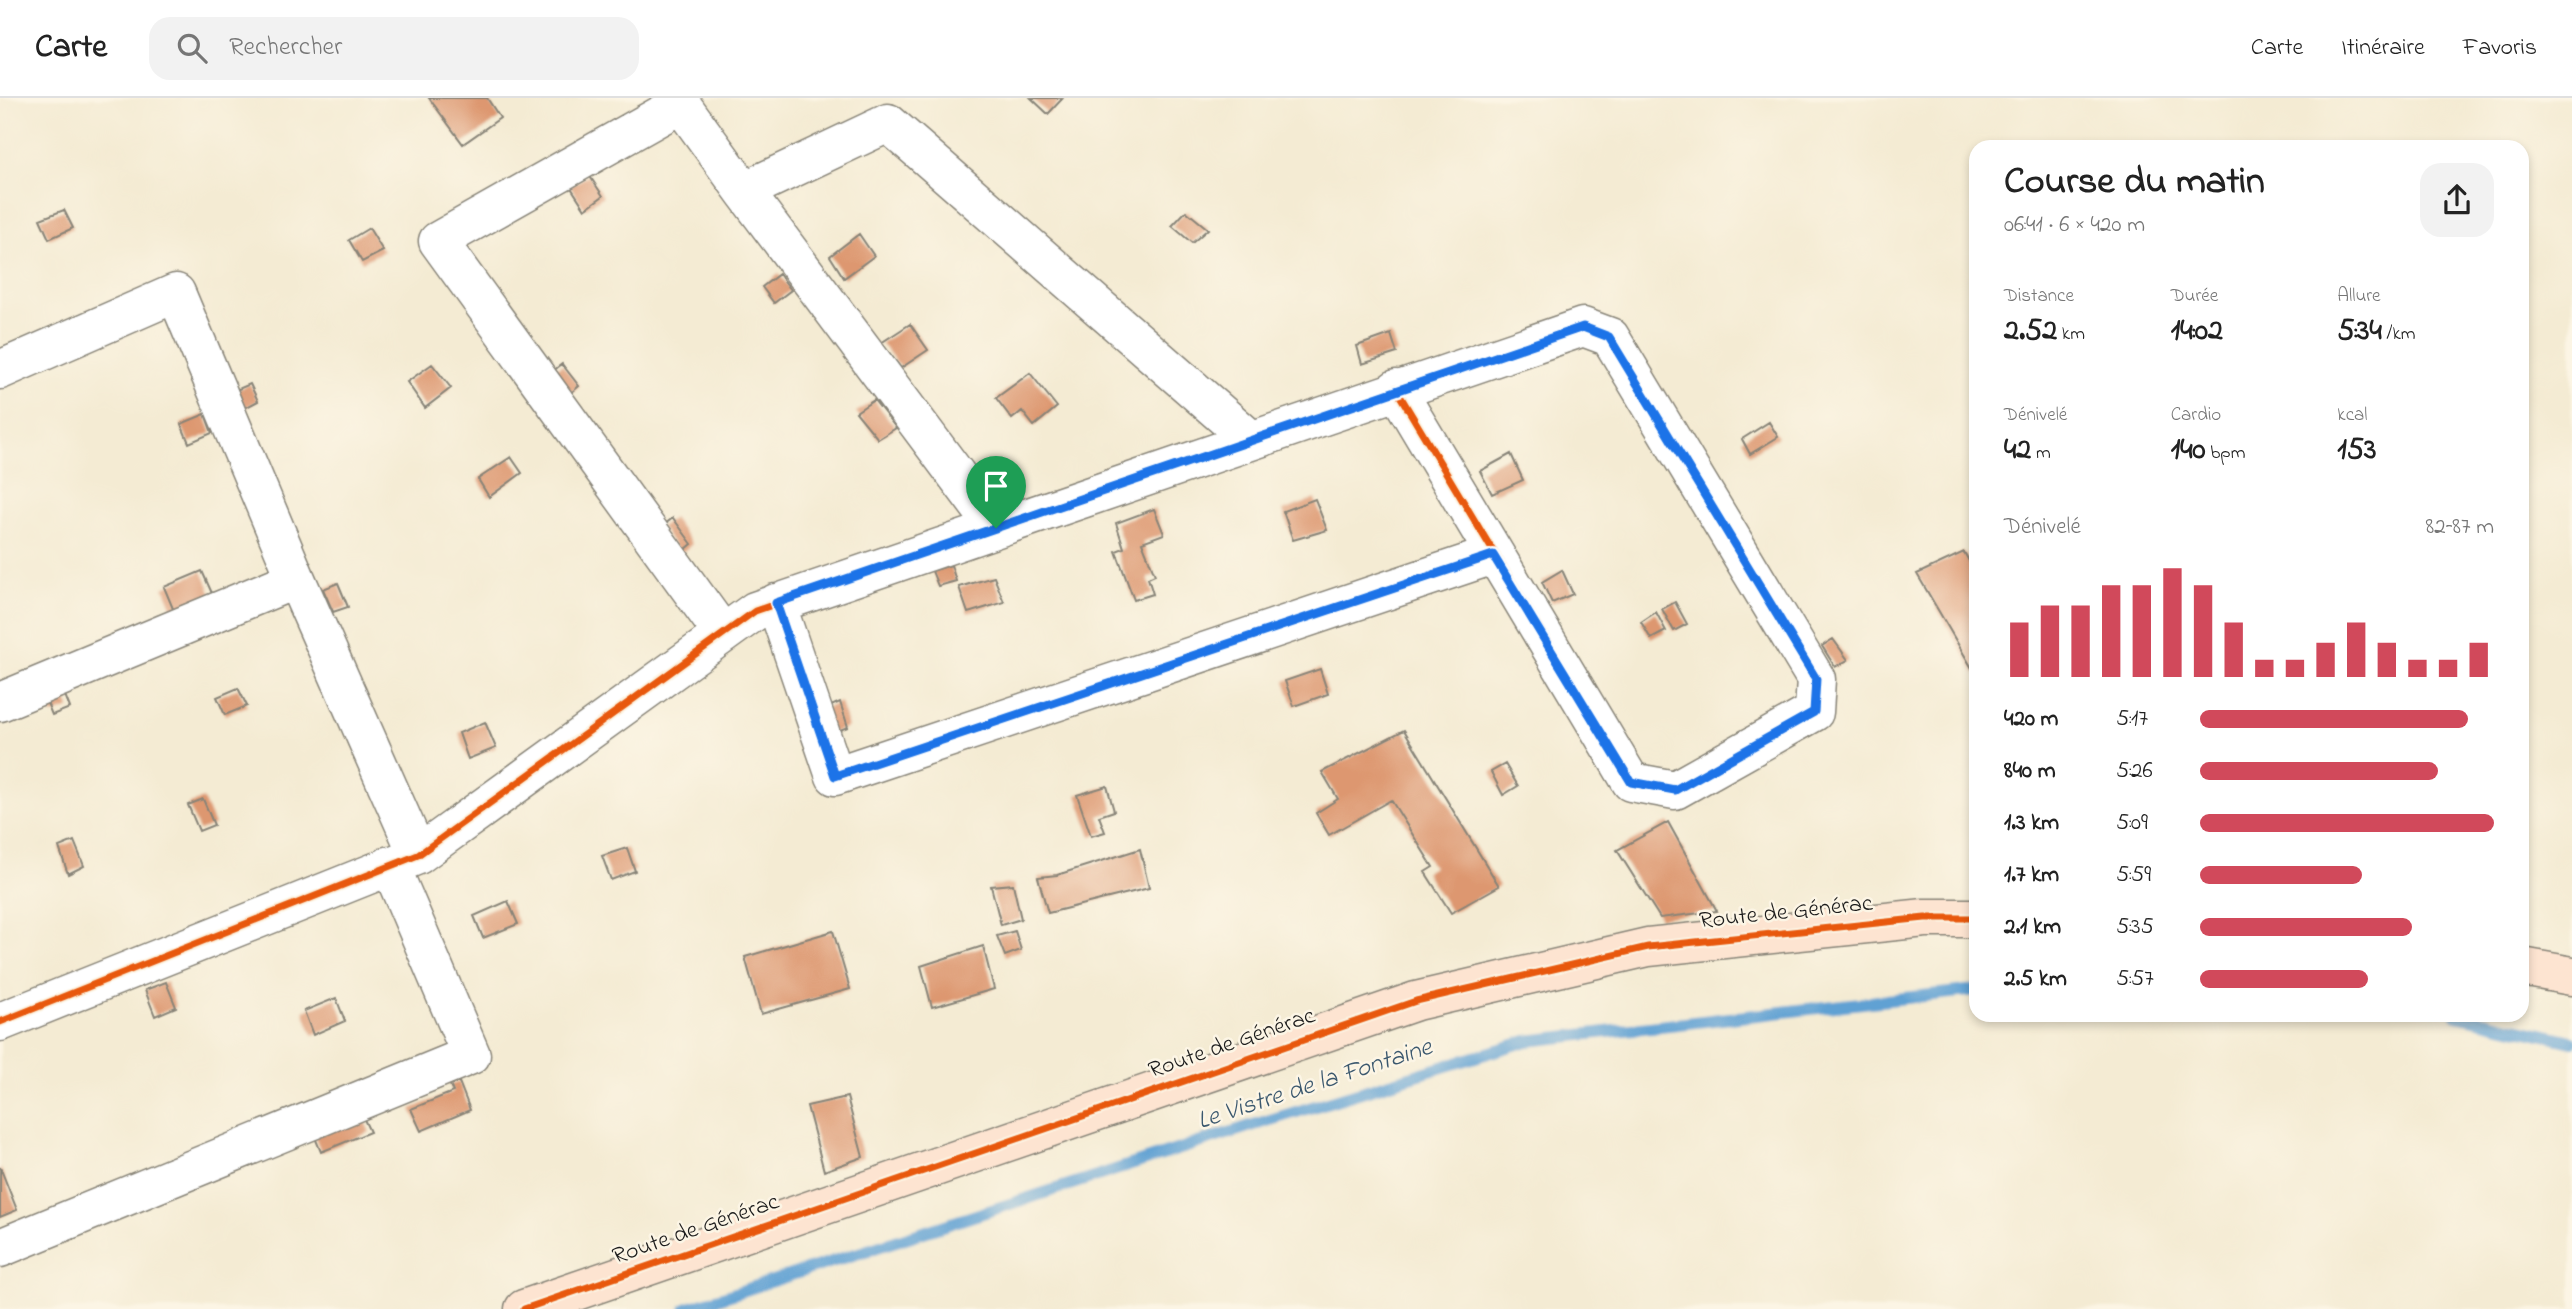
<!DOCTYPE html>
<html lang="fr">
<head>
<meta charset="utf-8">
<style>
	body { margin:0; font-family:"Indie Flower",sans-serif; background:#f2f2f2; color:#222; height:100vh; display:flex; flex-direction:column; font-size:26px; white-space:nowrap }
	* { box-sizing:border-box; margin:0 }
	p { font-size:23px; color:#767676 }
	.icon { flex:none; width:38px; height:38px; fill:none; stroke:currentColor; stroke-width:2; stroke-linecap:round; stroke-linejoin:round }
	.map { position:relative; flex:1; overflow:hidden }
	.sheet { position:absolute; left:1969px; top:42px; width:560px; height:882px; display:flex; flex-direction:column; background:#fff; border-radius:21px; box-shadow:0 4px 10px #0003 }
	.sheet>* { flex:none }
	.pin { position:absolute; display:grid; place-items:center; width:60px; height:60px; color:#fff; margin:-72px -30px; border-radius:50% 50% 50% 0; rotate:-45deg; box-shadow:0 0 7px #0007 }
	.pin .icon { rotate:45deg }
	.round { display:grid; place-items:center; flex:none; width:74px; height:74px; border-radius:21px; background:#f2f2f2 }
	.head { display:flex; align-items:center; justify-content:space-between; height:119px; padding:0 35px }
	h1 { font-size:38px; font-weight:700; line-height:52px }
	.stats { display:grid; grid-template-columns:repeat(3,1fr); gap:10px; height:119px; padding:7px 35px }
	.stats div { display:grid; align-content:center }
	.stats b { font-size:30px; font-weight:700 }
	.stats small { font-size:19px; font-weight:400 }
	.stats p { font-size:19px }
	.chart { height:196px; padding:14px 35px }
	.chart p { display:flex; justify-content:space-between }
	.chart svg { width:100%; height:126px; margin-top:7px; stroke:#d1495b; stroke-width:6 }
	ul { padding:0 35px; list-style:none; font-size:23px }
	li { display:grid; grid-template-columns:112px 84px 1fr; align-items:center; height:52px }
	li i { height:18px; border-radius:9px; background:#d1495b }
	header { display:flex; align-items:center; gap:42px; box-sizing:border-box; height:98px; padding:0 35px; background:#fff; border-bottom:2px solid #e0e0e0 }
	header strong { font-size:33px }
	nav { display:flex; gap:38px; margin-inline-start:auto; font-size:24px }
	.search { width:490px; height:63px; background:#f2f2f2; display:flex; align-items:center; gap:18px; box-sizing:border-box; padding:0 24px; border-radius:21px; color:#767676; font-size:26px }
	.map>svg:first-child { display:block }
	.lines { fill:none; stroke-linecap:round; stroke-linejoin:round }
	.stream { stroke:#60a1d3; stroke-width:12 }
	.building { fill:#dd9770 }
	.street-casing { stroke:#888478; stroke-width:41 }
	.secondary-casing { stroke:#888478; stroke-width:41 }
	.street { stroke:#fff; stroke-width:38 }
	.secondary { stroke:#fde4d1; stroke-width:38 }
	.cycleway-casing { stroke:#fcf5e5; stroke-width:11 }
	.cycleway { stroke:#e8590c; stroke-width:7 }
	.route-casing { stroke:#fff; stroke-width:14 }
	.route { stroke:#1a73e8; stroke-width:9 }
	.labels { text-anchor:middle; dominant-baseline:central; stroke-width:5; stroke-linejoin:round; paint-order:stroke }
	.street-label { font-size:24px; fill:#1c1c1c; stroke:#fcf5e5 }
	.water-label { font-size:26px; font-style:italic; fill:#3b586e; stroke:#fcf5e5 }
</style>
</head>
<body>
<header>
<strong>Carte</strong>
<div class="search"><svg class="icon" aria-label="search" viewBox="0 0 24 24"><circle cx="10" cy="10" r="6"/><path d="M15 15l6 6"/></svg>Rechercher</div>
<nav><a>Carte</a><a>Itinéraire</a><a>Favoris</a></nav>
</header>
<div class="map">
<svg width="2572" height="1211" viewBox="0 0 2572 1211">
	<rect width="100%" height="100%" fill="#fcf5e5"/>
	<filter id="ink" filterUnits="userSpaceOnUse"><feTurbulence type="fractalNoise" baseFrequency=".0143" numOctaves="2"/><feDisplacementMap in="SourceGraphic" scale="14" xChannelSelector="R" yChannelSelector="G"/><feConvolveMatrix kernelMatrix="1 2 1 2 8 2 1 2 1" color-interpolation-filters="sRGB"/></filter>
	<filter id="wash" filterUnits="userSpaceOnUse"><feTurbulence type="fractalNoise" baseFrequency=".00686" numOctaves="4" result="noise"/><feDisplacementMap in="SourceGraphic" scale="28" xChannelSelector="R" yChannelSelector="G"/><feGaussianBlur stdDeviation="1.57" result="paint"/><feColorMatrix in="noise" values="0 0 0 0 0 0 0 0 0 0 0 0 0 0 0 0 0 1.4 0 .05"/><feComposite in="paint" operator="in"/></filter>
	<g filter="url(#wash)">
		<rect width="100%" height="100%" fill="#f4ebd3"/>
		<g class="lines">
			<path class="stream" d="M2457 917 2572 943
				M686 1211 1257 1026 1527 943 1976 892"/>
		</g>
		<g id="blocks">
			<path class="building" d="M429 0H487L500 20 463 46Z
				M1031 0H1063L1048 16Z
				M589 77 603 98 585 111 570 88Z
				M64 112 73 130 49 141 40 121Z
				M1186 113 1208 131 1192 145 1172 128Z
				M369 130 383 153 362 164 349 142Z
				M859 136 874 158 844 180 830 158Z
				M779 176 791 192 774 205 762 189Z
				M910 226 928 252 901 270 881 245Z
				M1391 236 1397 255 1362 266 1357 248Z
				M432 266 451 290 425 310 407 284Z
				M562 266 579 288 565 300 548 277Z
				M1030 275 1057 309 1034 328 1022 313 1012 321 996 300Z
				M250 286 258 303 245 310 236 292Z
				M874 302 896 330 878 341 856 314Z
				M205 316 212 335 189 345 181 326Z
				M1769 324 1778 339 1750 356 1742 341Z
				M1511 356 1523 382 1492 396 1480 373Z
				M511 359 522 375 489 399 478 381Z
				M1315 401 1327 432 1293 442 1283 413Z
				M1154 411 1164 436 1142 444 1155 477 1148 480 1153 496 1134 502 1116 453 1124 450 1116 425Z
				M673 420 692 446 680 456 661 429Z
				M1964 454 1976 476V577L1917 476Z
				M951 467 956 483 938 488 932 473Z
				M1562 472 1573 496 1552 505 1542 484Z
				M202 473 215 502 176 518 164 489Z
				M994 479 1004 504 968 515 959 489Z
				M338 485 348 509 333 514 323 491Z
				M1675 504 1687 526 1674 533 1662 511Z
				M1656 514 1666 533 1651 541 1641 524Z
				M1833 541 1848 562 1835 569 1822 548Z
				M1320 571 1328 596 1294 608 1285 583Z
				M238 590 247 608 225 617 217 599Z
				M63 592 70 610 52 617 45 600Z
				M840 604 848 629 832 635 824 611Z
				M485 624 496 650 468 661 459 635Z
				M1404 632 1499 788 1451 815 1425 774 1433 769 1391 702 1329 737 1316 715 1338 701 1322 674Z
				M1505 666 1518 688 1503 697 1491 674Z
				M1107 688 1114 713 1099 718 1105 734 1091 738 1077 697Z
				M203 701 214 727 199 733 188 707Z
				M1668 724 1717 813 1660 820 1617 752Z
				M74 743 84 768 68 776 59 749Z
				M627 750 635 773 611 782 602 758Z
				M1140 751 1149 790 1048 815 1038 779 1057 777Z
				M1013 786 1021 821 1001 827 991 788Z
				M508 803 518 826 483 840 474 818Z
				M833 833 850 891 761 916 745 859Z
				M1015 833 1021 852 1005 858 997 838Z
				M983 848 994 891 932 909 921 868Z
				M166 884 176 909 155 918 145 892Z
				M336 900 345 923 313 937 304 913Z
				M459 984 470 1012 421 1033 411 1011 453 994 450 987Z
				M847 999 863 1059 824 1073 807 1008Z
				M362 1017 370 1034 321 1054 314 1037Z
				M0 1069 17 1112 0 1119Z"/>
		</g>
	</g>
	<g filter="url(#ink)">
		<use href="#blocks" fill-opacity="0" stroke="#888478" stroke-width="2"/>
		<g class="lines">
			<g class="street-casing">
				<path id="street" d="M0 272 176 195 296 481 418 757
					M996 430 744 93 888 25 1251 342
					M776 505 835 678 1493 457
					M723 536 438 143 681 6 744 93
					M0 604 296 481
					M0 924 418 757 755 513 1583 229 1610 239 1816 581 1814 614 1675 692 1631 684 1396 291
					M0 1150 471 957 390 767"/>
			</g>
			<g class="secondary-casing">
				<path id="secondary" d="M2522 869 2572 878
					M524 1211 1416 903 1648 849 1925 820H1976"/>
			</g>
			<use href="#street" class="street"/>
			<use href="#secondary" class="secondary"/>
			<g class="cycleway-casing">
				<path id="cycleway" d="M0 924 418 757 755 513 1583 229 1610 239 1816 581 1814 614 1675 692 1631 684 1396 291
					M524 1211 1416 903 1648 849 1925 820H1976"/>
			</g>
			<use href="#cycleway" class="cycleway"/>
		</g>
	</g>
	<g class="lines" filter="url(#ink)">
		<g class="route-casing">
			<path id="route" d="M1583 229 1609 239 1816 581 1814 614 1675 692 1631 684 1493 457 835 678 776 505Z"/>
		</g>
		<use href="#route" class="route"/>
	</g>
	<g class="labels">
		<g class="street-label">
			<text transform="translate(1786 815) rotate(-6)">Route de Générac</text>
			<text transform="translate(1232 946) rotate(-19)">Route de Générac</text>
			<text transform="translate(696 1132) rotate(-19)">Route de Générac</text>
		</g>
		<g class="water-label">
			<text transform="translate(1315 987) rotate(-18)">Le Vistre de la Fontaine</text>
		</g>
	</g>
</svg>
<div class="pin" style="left:996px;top:430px;background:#1e9e55"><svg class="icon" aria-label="arrive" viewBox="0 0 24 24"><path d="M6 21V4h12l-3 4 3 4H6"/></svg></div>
<section class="sheet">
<div class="head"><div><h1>Course du matin</h1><p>06:41 · 6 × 420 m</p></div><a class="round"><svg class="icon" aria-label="share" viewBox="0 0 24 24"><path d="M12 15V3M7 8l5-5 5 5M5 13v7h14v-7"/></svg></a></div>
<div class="stats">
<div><p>Distance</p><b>2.52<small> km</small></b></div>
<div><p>Durée</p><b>14:02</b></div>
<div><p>Allure</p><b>5:34<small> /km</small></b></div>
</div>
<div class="stats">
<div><p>Dénivelé</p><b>42<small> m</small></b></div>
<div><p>Cardio</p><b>140<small> bpm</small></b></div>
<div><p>kcal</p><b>153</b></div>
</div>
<div class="chart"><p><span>Dénivelé</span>82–87 m</p>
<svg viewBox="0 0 160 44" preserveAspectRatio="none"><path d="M5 44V25M15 44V19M25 44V19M35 44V12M45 44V12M55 44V6M65 44V12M75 44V25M85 44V38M95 44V38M105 44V32M115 44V25M125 44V32M135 44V38M145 44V38M155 44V32"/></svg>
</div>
<ul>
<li><b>420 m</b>5:17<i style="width:91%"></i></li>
<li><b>840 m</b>5:26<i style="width:81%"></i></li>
<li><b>1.3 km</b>5:09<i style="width:100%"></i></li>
<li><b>1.7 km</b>5:59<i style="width:55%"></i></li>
<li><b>2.1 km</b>5:35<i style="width:72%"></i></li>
<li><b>2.5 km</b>5:57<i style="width:57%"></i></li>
</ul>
</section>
</div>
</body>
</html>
